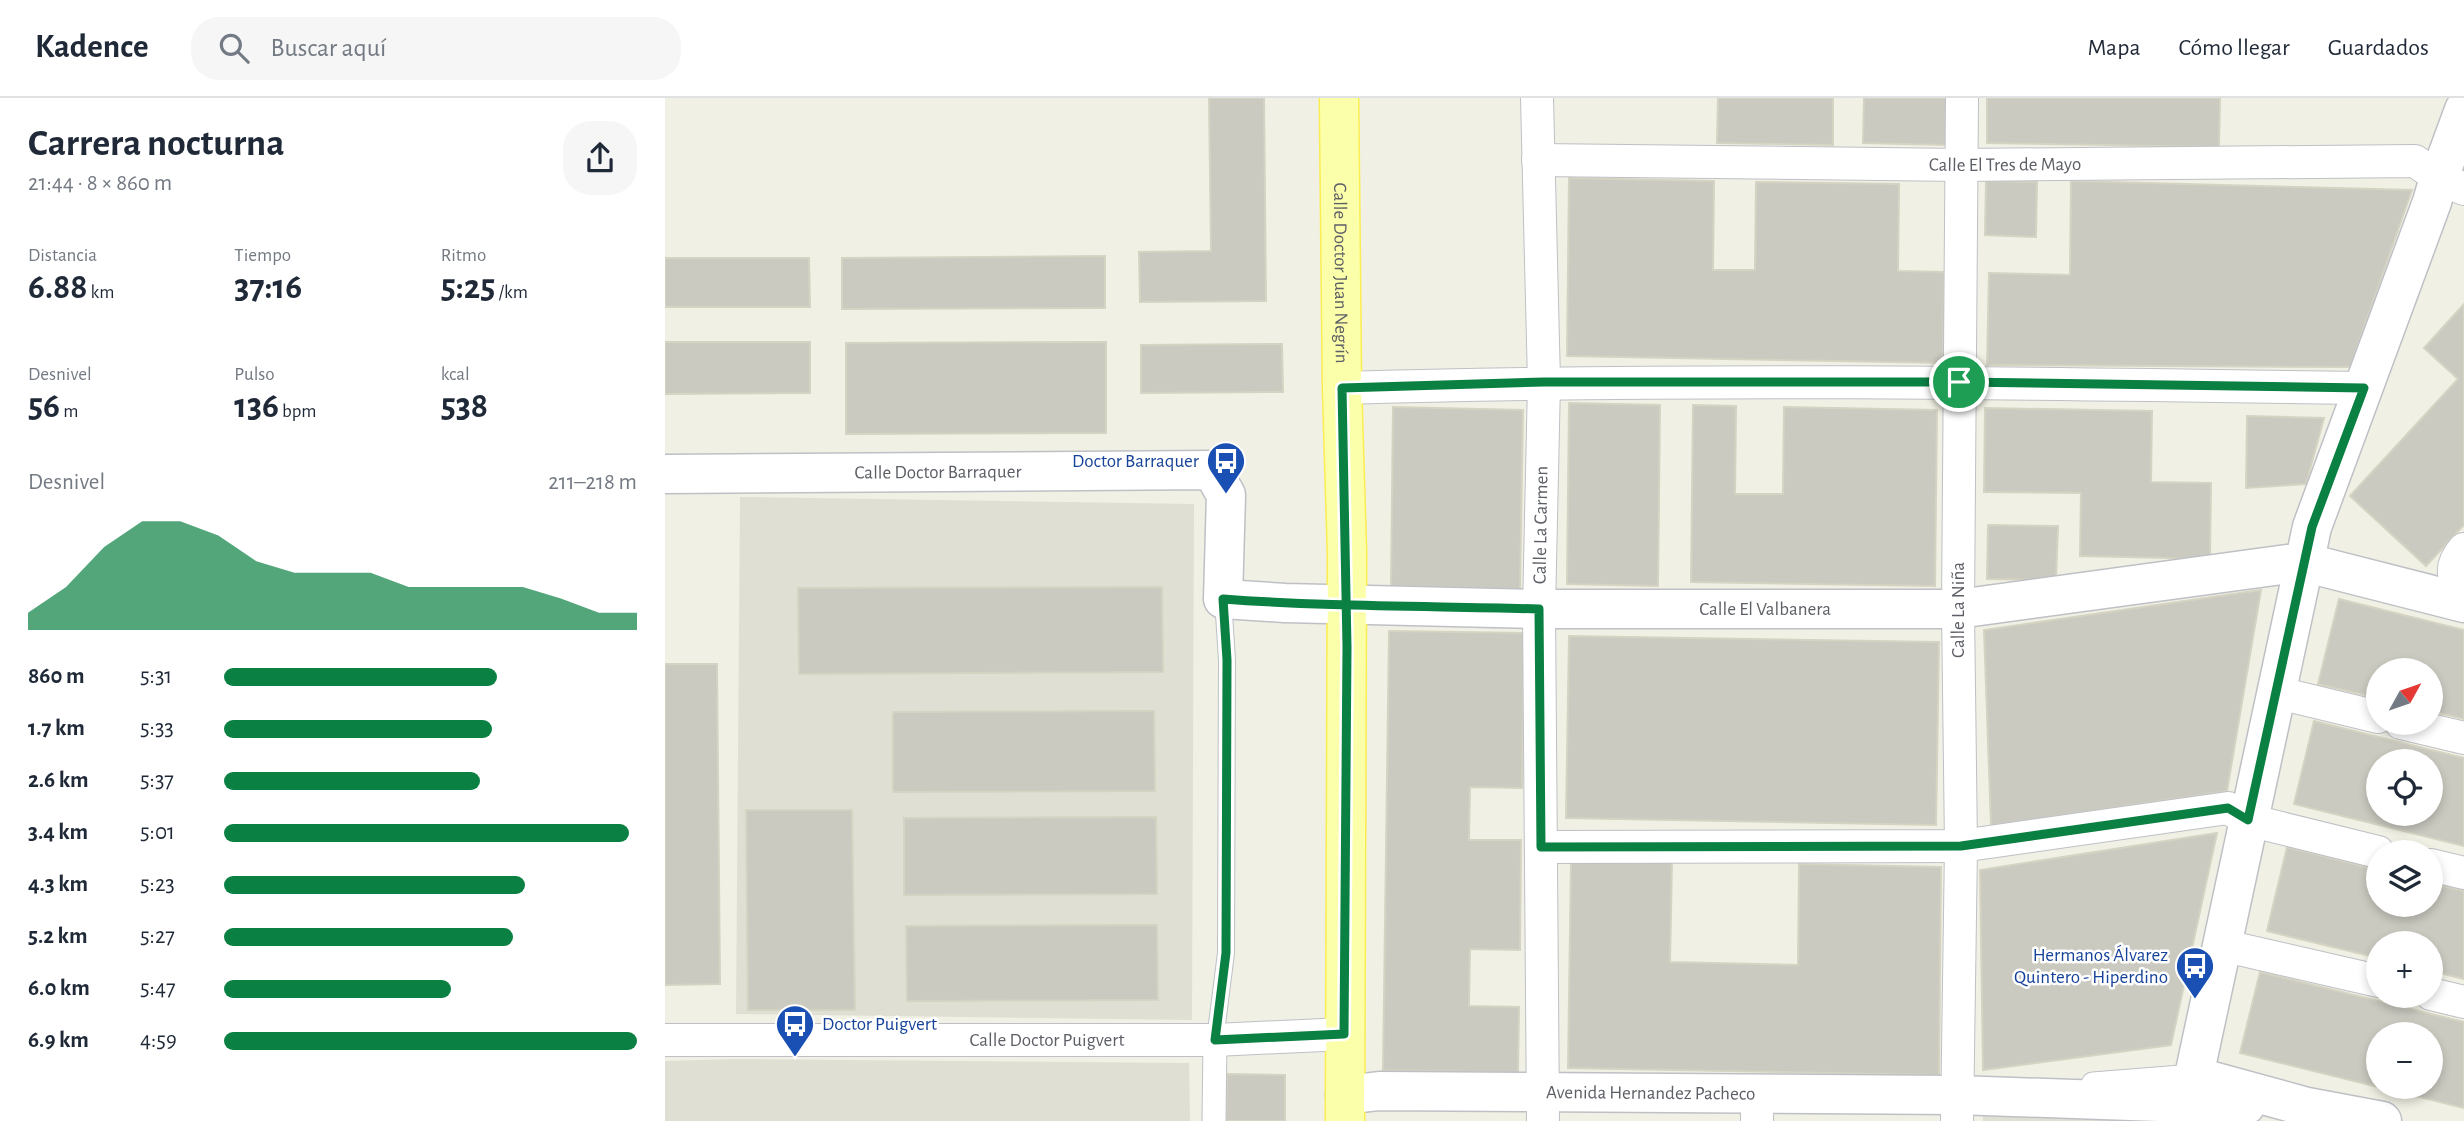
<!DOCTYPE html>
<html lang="es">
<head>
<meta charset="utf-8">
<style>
	body { margin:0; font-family:"Alegreya Sans",sans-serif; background:#f6f6f7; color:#1f2937; height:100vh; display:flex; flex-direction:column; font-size:26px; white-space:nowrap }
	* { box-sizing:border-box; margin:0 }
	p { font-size:23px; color:#747a83 }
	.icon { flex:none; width:38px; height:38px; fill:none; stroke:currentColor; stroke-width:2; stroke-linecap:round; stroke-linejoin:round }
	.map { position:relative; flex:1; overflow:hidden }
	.drawer { display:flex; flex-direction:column; background:#fff; width:665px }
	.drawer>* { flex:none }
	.needle { width:46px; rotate:50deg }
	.controls { position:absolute; left:1701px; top:560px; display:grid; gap:14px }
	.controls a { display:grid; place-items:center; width:77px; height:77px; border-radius:50%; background:#fff; box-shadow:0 4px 10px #0003; font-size:35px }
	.pin { position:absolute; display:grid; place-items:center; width:60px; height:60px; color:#fff; margin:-30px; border:4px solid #fff; border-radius:50%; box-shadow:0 2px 7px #0007 }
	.round { display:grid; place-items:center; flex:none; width:74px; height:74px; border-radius:28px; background:#f6f6f7 }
	.headline { display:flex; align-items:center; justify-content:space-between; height:119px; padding:0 28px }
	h1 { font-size:38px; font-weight:700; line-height:52px }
	.figures { display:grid; grid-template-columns:repeat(3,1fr); gap:10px; height:119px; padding:7px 28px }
	.figures div { display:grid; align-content:center }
	.figures b { font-size:35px; font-weight:700 }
	.figures small { font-size:19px; font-weight:400 }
	.figures p { font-size:19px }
	.chart { height:196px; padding:14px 28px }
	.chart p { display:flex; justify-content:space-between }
	.chart svg { width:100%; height:126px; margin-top:7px; fill:#0b8043; opacity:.7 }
	ul { padding:0 28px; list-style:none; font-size:23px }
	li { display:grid; grid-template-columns:112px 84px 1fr; align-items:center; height:52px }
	li i { height:18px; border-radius:9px; background:#0b8043 }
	header { display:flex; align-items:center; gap:42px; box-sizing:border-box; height:98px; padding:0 35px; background:#fff; border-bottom:2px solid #e0e1e3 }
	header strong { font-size:33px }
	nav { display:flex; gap:38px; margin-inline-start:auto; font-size:24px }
	.search { width:490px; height:63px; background:#f6f6f7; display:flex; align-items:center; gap:18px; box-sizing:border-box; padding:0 24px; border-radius:28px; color:#747a83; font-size:26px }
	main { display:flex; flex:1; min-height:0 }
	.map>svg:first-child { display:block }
	.education { fill:#e0dfd3 }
	.building { fill:#cbcac1; stroke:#d5d3c2; stroke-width:2; fill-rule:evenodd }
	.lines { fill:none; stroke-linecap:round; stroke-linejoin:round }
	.service-casing { stroke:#bec0c6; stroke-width:18 }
	.pedestrian-casing { stroke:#bec0c6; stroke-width:25 }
	.minor-casing { stroke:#bec0c6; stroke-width:34 }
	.tertiary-casing { stroke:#bec0c6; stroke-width:41 }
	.primary-casing { stroke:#fbed52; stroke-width:41 }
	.service { stroke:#fff; stroke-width:16 }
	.pedestrian { stroke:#fff; stroke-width:23 }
	.minor { stroke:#fff; stroke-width:32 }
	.tertiary { stroke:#fff; stroke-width:38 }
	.primary { stroke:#fcffaa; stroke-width:38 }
	.route-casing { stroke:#fff; stroke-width:14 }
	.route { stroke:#0b8043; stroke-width:9 }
	.labels { text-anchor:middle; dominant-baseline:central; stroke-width:5; stroke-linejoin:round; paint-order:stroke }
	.street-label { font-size:19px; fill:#5c5f66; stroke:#fff }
	.transit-label { font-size:19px; fill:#164399; stroke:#fff; text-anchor:end }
</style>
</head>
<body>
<header>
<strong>Kadence</strong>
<div class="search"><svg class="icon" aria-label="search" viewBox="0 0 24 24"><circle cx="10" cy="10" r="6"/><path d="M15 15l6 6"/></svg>Buscar aquí</div>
<nav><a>Mapa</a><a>Cómo llegar</a><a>Guardados</a></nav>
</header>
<main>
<section class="drawer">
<div class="headline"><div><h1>Carrera nocturna</h1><p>21:44 · 8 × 860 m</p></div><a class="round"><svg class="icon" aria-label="share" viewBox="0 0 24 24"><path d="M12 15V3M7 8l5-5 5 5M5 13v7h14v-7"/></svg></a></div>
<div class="figures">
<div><p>Distancia</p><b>6.88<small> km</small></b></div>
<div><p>Tiempo</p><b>37:16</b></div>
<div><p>Ritmo</p><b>5:25<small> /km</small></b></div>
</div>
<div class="figures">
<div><p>Desnivel</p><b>56<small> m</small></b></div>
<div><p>Pulso</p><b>136<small> bpm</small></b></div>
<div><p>kcal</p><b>538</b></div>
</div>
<div class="chart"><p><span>Desnivel</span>211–218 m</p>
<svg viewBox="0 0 160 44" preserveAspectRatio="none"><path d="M0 44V38L10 29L20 15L30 6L40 6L50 11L60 20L70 24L80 24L90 24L100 29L110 29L120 29L130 29L140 33L150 38L160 38V44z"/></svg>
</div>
<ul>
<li><b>860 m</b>5:31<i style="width:66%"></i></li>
<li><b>1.7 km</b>5:33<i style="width:65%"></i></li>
<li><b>2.6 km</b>5:37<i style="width:62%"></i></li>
<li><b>3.4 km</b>5:01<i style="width:98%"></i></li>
<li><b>4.3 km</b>5:23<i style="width:73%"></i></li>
<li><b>5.2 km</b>5:27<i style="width:70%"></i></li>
<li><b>6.0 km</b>5:47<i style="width:55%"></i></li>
<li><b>6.9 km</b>4:59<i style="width:100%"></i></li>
</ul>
</section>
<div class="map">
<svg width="1799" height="1023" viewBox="0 0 1799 1023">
	<rect width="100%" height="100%" fill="#f0f0e4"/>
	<path class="education" d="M75 399 529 406 527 922 71 916Z
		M71 961 524 965 525 1023H0V963Z
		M1318 1013 1548 1023H1318Z"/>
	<path class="building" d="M544 0H599L601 203 475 204 474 154 546 153Z
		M1053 0H1168V47L1052 45Z
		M1199 0H1282V47L1198 45Z
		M1322 0H1555L1554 49 1322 45Z
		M904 80 1049 83 1048 172H1090L1091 84 1234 86 1233 173 1279 174 1278 265 902 258Z
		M1321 83 1372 84 1371 139 1320 137Z
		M1406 83 1747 92 1685 269 1322 267 1324 175 1405 177Z
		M440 158V210L177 211V160Z
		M0 160H144L145 209H0Z
		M1799 206V427L1761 468 1685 398 1793 281 1759 250Z
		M0 244H145V295L0 296Z
		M441 244V335L181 336V245Z
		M617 246 618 294 476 295V247Z
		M904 305 995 307 993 488 902 486Z
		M1028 307 1071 308 1070 396H1118L1119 309 1272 312 1270 488 1026 484Z
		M728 309 858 312 855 491 726 488Z
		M1320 310 1487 313 1486 384 1546 385 1545 461 1415 458 1416 395 1319 394Z
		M1582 318 1659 320 1641 386 1581 390Z
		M1323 427 1393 428 1391 482 1322 481Z
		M497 489 498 574 134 576 133 490Z
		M1596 492 1562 693 1326 728 1319 532Z
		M1674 501 1799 532V621L1766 613V572H1713V600L1653 586Z
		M724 533 859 535 857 690 805 689 804 742H856L855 852 805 851 804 908 854 909 853 975 718 972Z
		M904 538 1274 544 1271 727 901 720Z
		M0 566H52L55 886 0 887Z
		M489 613 490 693 228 694V614Z
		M1649 623 1799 660V748L1629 706ZM1713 663H1766V716H1713Z
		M81 712H187L190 912H83Z
		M491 719 492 796 239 797V720Z
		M1552 735 1506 947 1318 972 1315 772Z
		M1622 749 1713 772V807H1766V785L1799 793V881L1766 873V845H1713V860L1602 833Z
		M906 762 1007 763 1005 864 1133 867 1134 766 1276 769 1274 977 903 970Z
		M492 827 493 902 242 903 241 828Z
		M1595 874 1799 924V1010L1714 989H1766V936H1713V989L1575 955Z
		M562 976 620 977V1023H561Z"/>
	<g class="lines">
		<g class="service-casing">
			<path id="service" d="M550 942 561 855 562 562 558 501"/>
		</g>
		<g class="pedestrian-casing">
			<path id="pedestrian" d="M1428 986 1529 978
				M549 1023 550 942"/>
		</g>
		<g class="minor-casing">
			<g id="minor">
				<path d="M872 0 879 284 874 511 878 1023"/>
				<path id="s1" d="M873 62 1296 67 1750 63 1774 80 1799 91"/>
				<path d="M677 290C1018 280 1358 285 1699 290"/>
				<path d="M1799 451C1783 469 1788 481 1799 499"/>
				<path d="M1610 594 1713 619"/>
				<path d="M1736 625 1799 640"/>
				<path d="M876 749 1296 748 1563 710 1583 722 1713 754"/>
				<path d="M1766 767 1799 775"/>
				<path d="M1556 847 1713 883"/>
				<path d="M1766 896 1799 904"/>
				<path id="s2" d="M0 942H550L679 936"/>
				<path d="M1092 1023V995"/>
				<path d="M1292 1023 1296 748 1293 511 1297 0"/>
			</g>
		</g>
		<g class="tertiary-casing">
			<g id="tertiary">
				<path id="s3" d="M0 376 547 372 561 397 558 501 620 505 874 511H1293L1638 464 1799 505"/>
				<path id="s4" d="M680 997 714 993 1292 997 1581 1007"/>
				<path d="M1717 1023 1642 1009 1529 978 1647 429 1767 104 1774 80 1799 12"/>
			</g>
		</g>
		<g class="primary-casing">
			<g id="primary">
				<path id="s5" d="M674 0 677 290 682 455 680 1023"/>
			</g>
		</g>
		<use href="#service" class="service"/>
		<use href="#pedestrian" class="pedestrian"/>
		<use href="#minor" class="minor"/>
		<use href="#tertiary" class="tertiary"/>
		<use href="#primary" class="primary"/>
	</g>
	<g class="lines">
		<g class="route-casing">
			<path id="route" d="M1294 284H879L677 290C679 376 681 462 682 549L679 936 550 942 561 855 562 562 558 501C663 509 769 508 874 511L876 749 1296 748 1563 710 1583 722 1647 429 1699 290 1294 284"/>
		</g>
		<use href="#route" class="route"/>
	</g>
	<defs>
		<g id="bus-pin" transform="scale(2.0125)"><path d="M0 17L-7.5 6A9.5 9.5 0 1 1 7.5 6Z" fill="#1a4fb4" stroke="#fff"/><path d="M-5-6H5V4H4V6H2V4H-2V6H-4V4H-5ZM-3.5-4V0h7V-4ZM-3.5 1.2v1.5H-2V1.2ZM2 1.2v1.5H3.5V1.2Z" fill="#fff"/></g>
	</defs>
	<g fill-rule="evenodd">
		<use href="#bus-pin" x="561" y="363"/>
		<use href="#bus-pin" x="1530" y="868"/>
		<use href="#bus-pin" x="130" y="926"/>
	</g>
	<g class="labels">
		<g class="street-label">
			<text stroke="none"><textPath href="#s1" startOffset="467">Calle El Tres de Mayo</textPath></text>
			<text stroke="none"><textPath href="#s5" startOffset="175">Calle Doctor Juan Negrín</textPath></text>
			<text stroke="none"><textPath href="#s3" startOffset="273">Calle Doctor Barraquer</textPath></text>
			<text transform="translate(876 427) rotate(-89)">Calle La Carmen</text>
			<text stroke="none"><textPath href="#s3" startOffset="1222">Calle El Valbanera</textPath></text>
			<text transform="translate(1293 512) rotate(-90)">Calle La Niña</text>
			<text stroke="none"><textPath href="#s2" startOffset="382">Calle Doctor Puigvert</textPath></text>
			<text stroke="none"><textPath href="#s4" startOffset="306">Avenida Hernandez Pacheco</textPath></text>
		</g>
		<g class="transit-label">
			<text x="534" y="363">Doctor Barraquer</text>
			<text x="1503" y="857">Hermanos Álvarez<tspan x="1503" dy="22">Quintero - Hiperdino</tspan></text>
			<text x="157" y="926" text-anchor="start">Doctor Puigvert</text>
		</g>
	</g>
</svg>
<div class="controls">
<a><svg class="needle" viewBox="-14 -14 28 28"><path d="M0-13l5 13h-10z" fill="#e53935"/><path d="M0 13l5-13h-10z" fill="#747a83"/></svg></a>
<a><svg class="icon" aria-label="locate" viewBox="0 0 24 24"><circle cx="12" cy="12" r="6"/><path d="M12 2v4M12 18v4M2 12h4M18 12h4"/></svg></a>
<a><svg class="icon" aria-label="layers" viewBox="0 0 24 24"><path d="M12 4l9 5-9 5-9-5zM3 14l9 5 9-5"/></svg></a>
<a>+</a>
<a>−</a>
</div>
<div class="pin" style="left:1294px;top:284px;background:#1e9e55"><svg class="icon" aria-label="arrive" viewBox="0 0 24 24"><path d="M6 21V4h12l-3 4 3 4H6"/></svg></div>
</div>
</main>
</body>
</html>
